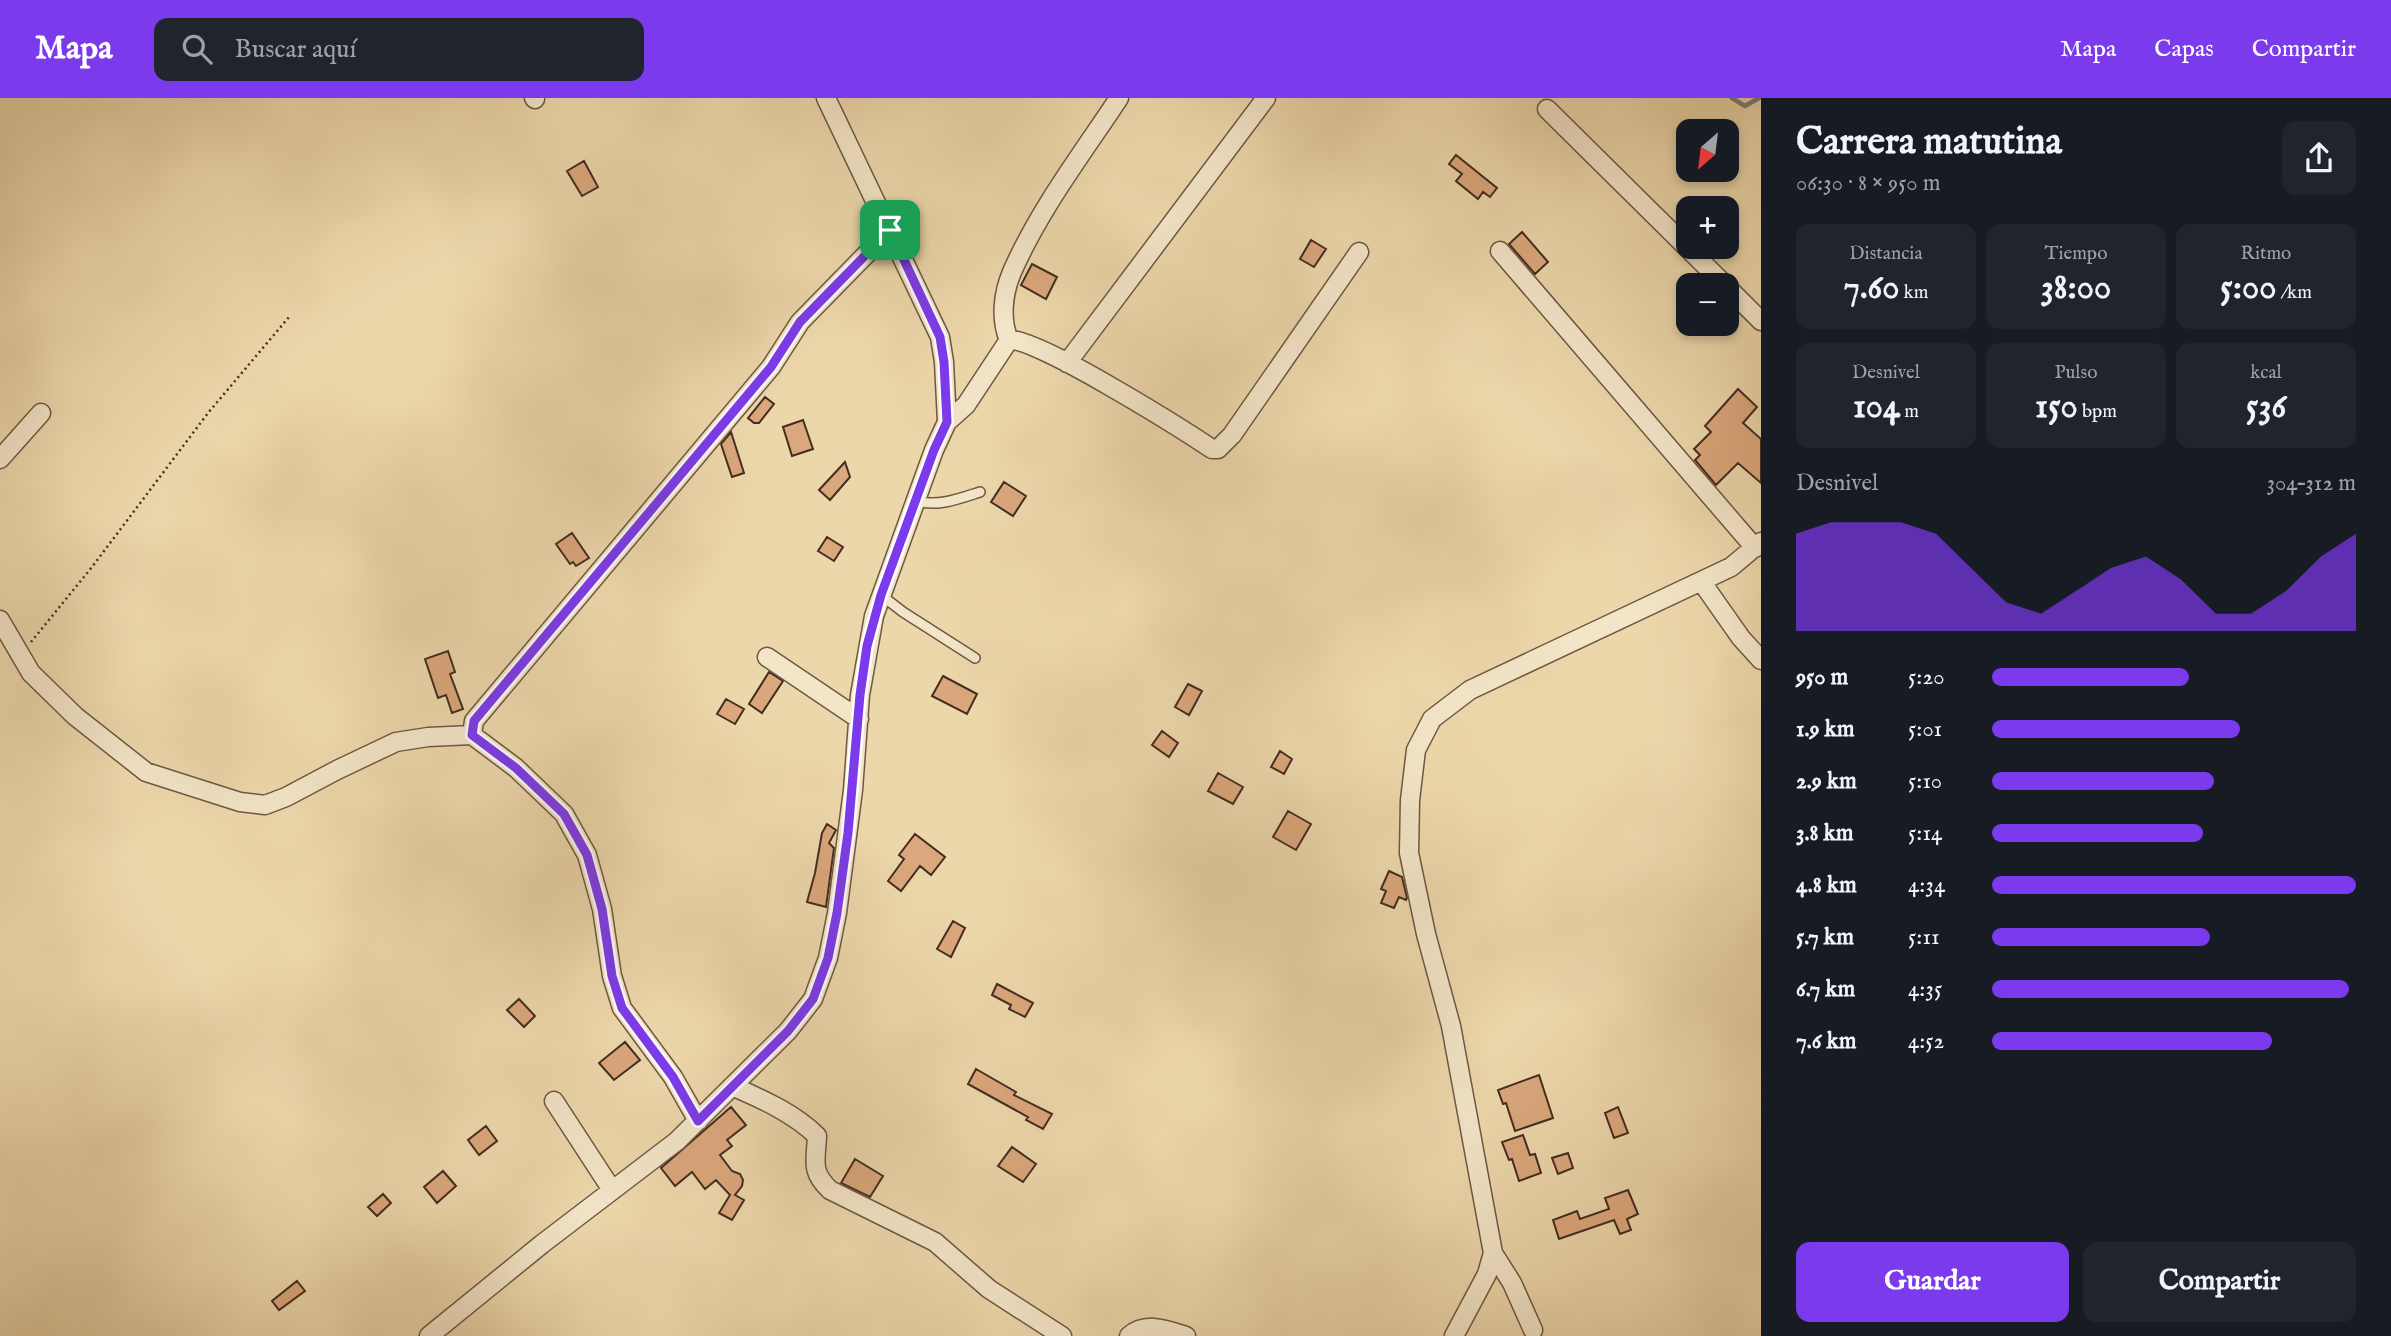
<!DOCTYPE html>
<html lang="es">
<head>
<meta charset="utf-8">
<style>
	body { margin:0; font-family:"IM FELL English",serif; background:#20242c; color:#f1f3f6; height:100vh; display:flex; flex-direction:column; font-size:26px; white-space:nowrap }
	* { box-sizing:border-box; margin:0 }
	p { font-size:23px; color:#9ea1a6 }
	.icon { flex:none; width:38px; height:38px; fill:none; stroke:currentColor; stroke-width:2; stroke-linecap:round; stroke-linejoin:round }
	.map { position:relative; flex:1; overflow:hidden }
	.side { display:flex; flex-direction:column; background:#171b24; width:630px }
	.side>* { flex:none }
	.needle { width:46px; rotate:208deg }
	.buttons { position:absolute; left:1676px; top:21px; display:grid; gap:14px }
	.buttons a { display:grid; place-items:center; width:63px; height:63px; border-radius:14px; background:#171b24; box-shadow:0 4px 10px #0003; font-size:35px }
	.pin { position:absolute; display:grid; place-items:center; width:60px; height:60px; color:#fff; margin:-30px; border-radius:14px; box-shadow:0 4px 10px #0006 }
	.round { display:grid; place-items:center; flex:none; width:74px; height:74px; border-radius:14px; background:#20242c }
	.headline { display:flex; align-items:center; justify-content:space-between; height:119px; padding:0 35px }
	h1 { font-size:38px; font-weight:800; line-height:52px }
	.figures { display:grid; grid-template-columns:repeat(3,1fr); gap:10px; height:119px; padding:7px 35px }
	.figures div { display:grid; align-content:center; border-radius:14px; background:#20242c; text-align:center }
	.figures b { font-size:35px; font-weight:800 }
	.figures small { font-size:19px; font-weight:400 }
	.figures p { font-size:19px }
	.chart { height:196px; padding:14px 35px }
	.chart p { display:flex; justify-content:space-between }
	.chart svg { width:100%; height:126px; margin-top:7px; fill:#7c3aed; opacity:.7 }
	.primary-button { display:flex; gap:14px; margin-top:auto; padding:14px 35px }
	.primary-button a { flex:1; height:80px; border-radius:14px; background:#7c3aed; color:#fff; font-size:28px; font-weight:800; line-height:80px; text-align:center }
	.primary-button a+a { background:#20242c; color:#f1f3f6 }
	ul { padding:0 35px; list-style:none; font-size:23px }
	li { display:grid; grid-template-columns:112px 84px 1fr; align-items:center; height:52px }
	li i { height:18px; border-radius:9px; background:#7c3aed }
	header { display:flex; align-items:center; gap:42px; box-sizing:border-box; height:98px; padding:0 35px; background:#7c3aed; color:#fff }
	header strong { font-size:33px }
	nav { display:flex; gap:38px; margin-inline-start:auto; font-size:24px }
	.search { width:490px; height:63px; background:#20242c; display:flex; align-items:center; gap:18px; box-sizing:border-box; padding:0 24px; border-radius:14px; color:#9ea1a6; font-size:26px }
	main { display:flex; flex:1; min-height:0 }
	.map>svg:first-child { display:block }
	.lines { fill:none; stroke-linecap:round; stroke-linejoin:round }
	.stream { stroke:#7b7f7a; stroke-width:4.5 }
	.building { fill:#dba77c; stroke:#442c21; stroke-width:2 }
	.lane-casing { stroke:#6e5744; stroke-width:12 }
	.street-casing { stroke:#6e5744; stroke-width:21 }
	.path { stroke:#442c21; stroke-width:2.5; stroke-dasharray:2 3.5; stroke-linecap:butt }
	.lane { stroke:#f3e5c8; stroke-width:9 }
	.street { stroke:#f3e5c8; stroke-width:18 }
	.route-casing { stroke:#fff; stroke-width:14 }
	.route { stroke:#7c3aed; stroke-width:9 }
</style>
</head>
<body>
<header>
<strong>Mapa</strong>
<div class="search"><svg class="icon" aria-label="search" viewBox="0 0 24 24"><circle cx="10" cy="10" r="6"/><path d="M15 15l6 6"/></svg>Buscar aquí</div>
<nav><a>Mapa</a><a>Capas</a><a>Compartir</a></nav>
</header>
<main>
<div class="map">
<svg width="1761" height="1238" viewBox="0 0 1761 1238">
	<rect width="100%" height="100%" fill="#ecd7ab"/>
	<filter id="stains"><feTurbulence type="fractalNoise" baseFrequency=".00286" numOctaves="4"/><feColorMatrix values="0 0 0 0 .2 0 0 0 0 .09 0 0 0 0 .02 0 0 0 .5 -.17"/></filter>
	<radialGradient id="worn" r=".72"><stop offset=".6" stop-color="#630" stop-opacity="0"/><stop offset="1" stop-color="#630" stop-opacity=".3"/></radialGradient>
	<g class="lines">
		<path class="stream" d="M1732 0 1745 8 1759 0"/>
	</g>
	<path class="building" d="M1456 57 1497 90 1490 99 1483 94 1478 101 1456 83 1462 76 1449 66Z
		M584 63 598 89 582 98 567 73Z
		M1522 134 1548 164 1535 176 1509 146Z
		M1311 142 1326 151 1314 169 1300 161Z
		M1032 166 1057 179 1046 201 1021 187Z
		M1738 291 1757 309 1743 325 1761 341V385L1738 365 1716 387 1695 362 1700 357 1694 351 1711 334 1705 328Z
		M765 299 774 306 759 325H754L748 320Z
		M803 322 813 351 792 358 783 329Z
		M731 334 744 375 732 379 721 346Z
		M845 364 850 379 830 402 819 392Z
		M1004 384 1026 398 1013 418 991 404Z
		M572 435 589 460 576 468 573 464 570 466 556 446Z
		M827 439 843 449 834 463 818 453Z
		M448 553 455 574 450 576 463 611 452 615 446 597 438 600 425 561Z
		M769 574 783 583 762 615 749 606Z
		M943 578 977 596 967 616 932 598Z
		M1188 586 1202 593 1189 617 1175 609Z
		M726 601 744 611 735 626 717 616Z
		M1162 633 1178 645 1169 659 1152 647Z
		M1280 653 1292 661 1284 676 1271 669Z
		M1218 675 1243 689 1233 706 1208 693Z
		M1288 713 1311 726 1296 752 1273 739Z
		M827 726 836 732 829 745 834 750 826 809 807 804 815 775 822 735Z
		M915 736 945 759 931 777 920 768 901 793 888 783 904 761 899 757Z
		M1389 773 1402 779 1407 800 1406 802 1399 799 1394 810 1381 805 1386 793 1381 791Z
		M953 823 965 830 951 859 937 851Z
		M997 886 1033 905 1025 919 1009 911 1011 907 992 897Z
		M519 901 535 918 524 929 507 912Z
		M625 944 640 962 614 982 599 965Z
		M976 971 1016 994 1014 997 1052 1016 1043 1031 1026 1022 1028 1019 968 986Z
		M1539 977 1553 1020 1515 1033 1506 1005 1503 1006 1498 992Z
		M731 1009 746 1027 727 1042 732 1048 720 1057 732 1073 740 1076 743 1082 742 1088 735 1097 744 1102 732 1122 719 1115 730 1097 716 1082 705 1091 692 1074 675 1088 661 1070Z
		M1618 1009 1628 1035 1614 1040 1605 1015Z
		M486 1028 497 1043 479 1057 468 1042Z
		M1523 1037 1530 1057 1535 1056 1541 1075 1519 1083 1512 1061 1509 1062 1502 1044Z
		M1012 1049 1036 1066 1023 1084 998 1068Z
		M1568 1055 1573 1070 1558 1076 1552 1060Z
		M855 1061 883 1078 870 1099 841 1085Z
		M443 1073 456 1088 437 1105 424 1089Z
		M1628 1092 1638 1116 1627 1121 1631 1132 1620 1136 1614 1122 1559 1141 1553 1122 1577 1113 1580 1121 1609 1111 1605 1100Z
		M383 1096 391 1105 377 1118 368 1109Z
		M297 1183 305 1193 279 1212 272 1203Z"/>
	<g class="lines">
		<g class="lane-casing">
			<path id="lane" d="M915 403C938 409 958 401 980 394
				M881 497 903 514 975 560"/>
		</g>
		<g class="street-casing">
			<path id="street" d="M534 0 535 1
				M1547 11 1725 187
				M1500 153 1755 450
				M1727 189 1761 223
				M1009 242C1036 239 1182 331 1212 351H1218L1232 337 1359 154
				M1009 242C1000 221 1003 195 1012 174 1039 112 1082 56 1119 0
				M1067 265 1266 0
				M947 324 966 307 1009 242
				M0 361 41 315
				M1701 483 1741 540 1761 562
				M0 522 31 575 75 618 146 674 240 704 265 707 286 699 337 672 396 644 428 639 472 637 516 670 564 716 587 757 602 811 612 878 622 910 673 979 698 1023
				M767 559 859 621
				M472 637 474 623 771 269 800 224 890 132
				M734 989C762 1001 795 1016 817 1038 816 1063 810 1073 830 1092L935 1144 989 1191 1062 1238
				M554 1003 612 1092
				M1493 1155 1512 1185 1533 1232
				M429 1238 542 1146 677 1043 788 933 813 901 828 860 837 815 853 692 860 597 874 518 934 352 947 324 944 264 940 239 826 0
				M1129 1238C1146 1223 1167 1232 1186 1238
				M1454 1238 1487 1176 1493 1155 1451 928 1426 836 1409 755 1410 702 1416 652 1432 621 1470 592 1731 469 1761 444"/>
		</g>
		<path class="path" d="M31 544 92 469 208 315 289 219"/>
		<use href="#lane" class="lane"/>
		<use href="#street" class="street"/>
	</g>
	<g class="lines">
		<g class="route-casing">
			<path id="route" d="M890 132 940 239 944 264 947 324 934 352 881 497 867 548 860 597 848 735 837 815 828 860 813 901 788 933 698 1023 673 979 622 910 612 878 602 811 587 757 564 716 516 670 472 637 474 623 771 269 800 224Z"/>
		</g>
		<use href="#route" class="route"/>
	</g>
	<rect width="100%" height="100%" filter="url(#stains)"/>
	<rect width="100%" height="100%" fill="url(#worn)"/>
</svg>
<div class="buttons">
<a><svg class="needle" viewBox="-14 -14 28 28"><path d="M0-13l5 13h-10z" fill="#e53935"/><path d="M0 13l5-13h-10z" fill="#9ea1a6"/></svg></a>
<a>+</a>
<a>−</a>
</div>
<div class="pin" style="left:890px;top:132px;background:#1e9e55"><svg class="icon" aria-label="arrive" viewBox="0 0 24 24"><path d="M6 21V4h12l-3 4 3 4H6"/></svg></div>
</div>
<section class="side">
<div class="headline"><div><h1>Carrera matutina</h1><p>06:30 · 8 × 950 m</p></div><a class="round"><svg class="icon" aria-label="share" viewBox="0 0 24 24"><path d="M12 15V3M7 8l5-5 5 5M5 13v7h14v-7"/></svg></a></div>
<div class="figures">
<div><p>Distancia</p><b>7.60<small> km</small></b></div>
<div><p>Tiempo</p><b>38:00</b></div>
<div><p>Ritmo</p><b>5:00<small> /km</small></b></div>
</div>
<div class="figures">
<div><p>Desnivel</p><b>104<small> m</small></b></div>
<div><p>Pulso</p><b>150<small> bpm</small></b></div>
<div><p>kcal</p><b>536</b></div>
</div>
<div class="chart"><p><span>Desnivel</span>304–312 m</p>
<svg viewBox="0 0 160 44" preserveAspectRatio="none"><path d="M0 44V10L10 6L20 6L30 6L40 10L50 22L60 34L70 38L80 30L90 22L100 18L110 26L120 38L130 38L140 30L150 18L160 10V44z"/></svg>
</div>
<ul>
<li><b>950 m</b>5:20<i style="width:54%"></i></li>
<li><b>1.9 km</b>5:01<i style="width:68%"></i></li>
<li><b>2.9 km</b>5:10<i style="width:61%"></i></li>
<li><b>3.8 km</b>5:14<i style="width:58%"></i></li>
<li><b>4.8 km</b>4:34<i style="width:100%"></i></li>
<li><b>5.7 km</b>5:11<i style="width:60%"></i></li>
<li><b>6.7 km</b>4:35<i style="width:98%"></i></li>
<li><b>7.6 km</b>4:52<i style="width:77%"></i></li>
</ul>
<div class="primary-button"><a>Guardar</a><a>Compartir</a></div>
</section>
</main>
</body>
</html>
